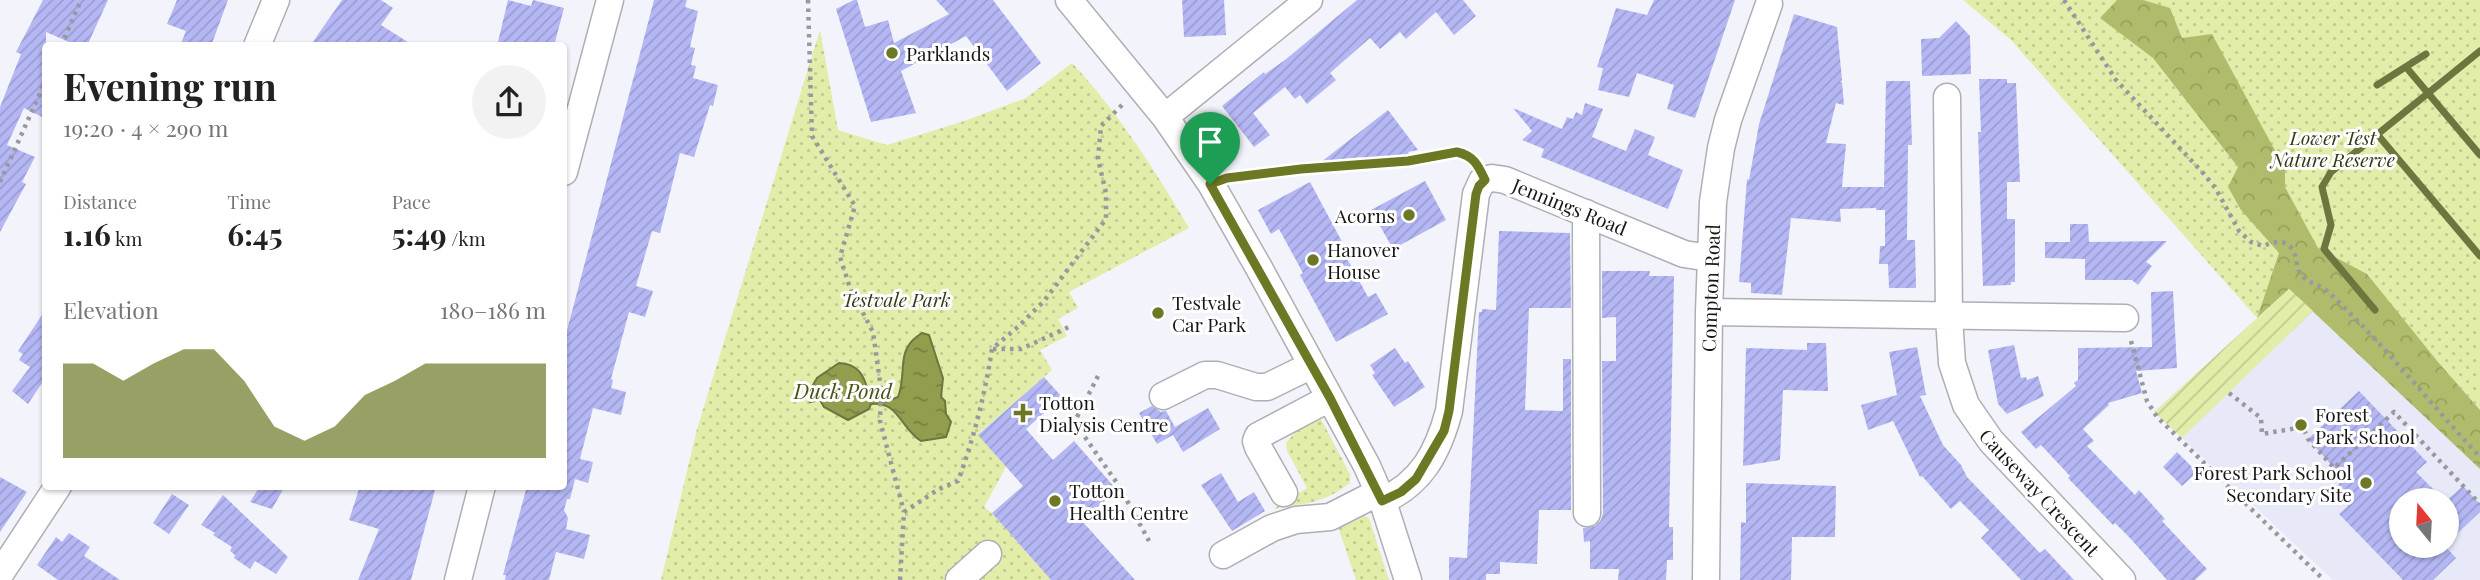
<!DOCTYPE html>
<html lang="en">
<head>
<meta charset="utf-8">
<style>
	body { margin:0; font-family:"Playfair Display",serif; background:#f2f2f2; color:#222; height:100vh; display:flex; flex-direction:column; font-size:26px; white-space:nowrap }
	* { box-sizing:border-box; margin:0 }
	p { font-size:23px; color:#767676 }
	.icon { flex:none; width:38px; height:38px; fill:none; stroke:currentColor; stroke-width:2; stroke-linecap:round; stroke-linejoin:round }
	.map { position:relative; flex:1; overflow:hidden }
	.sheet { position:absolute; left:42px; top:42px; width:525px; height:448px; display:flex; flex-direction:column; background:#fff; border-radius:7px; box-shadow:0 2px 5px #0004 }
	.sheet>* { flex:none }
	.needle { width:46px; rotate:342deg }
	.fabs { position:absolute; left:2389px; top:488px; display:grid; gap:14px }
	.fabs a { display:grid; place-items:center; width:70px; height:70px; border-radius:50%; background:#fff; box-shadow:0 2px 5px #0004; font-size:35px }
	.pin { position:absolute; display:grid; place-items:center; width:60px; height:60px; color:#fff; margin:-72px -30px; border-radius:50% 50% 50% 0; rotate:-45deg; box-shadow:0 0 7px #0007 }
	.pin .icon { rotate:45deg }
	.round { display:grid; place-items:center; flex:none; width:74px; height:74px; border-radius:37px; background:#f2f2f2 }
	.summary { display:flex; align-items:center; justify-content:space-between; height:119px; padding:0 21px }
	h1 { font-size:38px; font-weight:700; line-height:52px }
	.metrics { display:grid; grid-template-columns:repeat(3,1fr); gap:10px; height:119px; padding:7px 21px }
	.metrics div { display:grid; align-content:center }
	.metrics b { font-size:30px; font-weight:700 }
	.metrics small { font-size:19px; font-weight:400 }
	.metrics p { font-size:19px }
	.chart { height:196px; padding:14px 21px }
	.chart p { display:flex; justify-content:space-between }
	.chart svg { width:100%; height:126px; margin-top:7px; fill:#6d7824; opacity:.7 }
	.map>svg:first-child { display:block }
	.built { fill:#e8e9f8; fill-rule:evenodd }
	.grass { fill:url(#grass-dots) }
	.forest { fill:url(#forest-crowns) }
	.garden { fill:url(#garden-furrows) }
	.water { fill:url(#water-ripples); stroke:#6d763e; stroke-width:2 }
	.lines { fill:none; stroke-linecap:round; stroke-linejoin:round }
	.stream { stroke:#6d763e; stroke-width:7 }
	.building { fill:url(#building-hatch) }
	.minor-casing { stroke:#aeaeb5; stroke-width:29 }
	.path { stroke:#98999e; stroke-width:4.5; stroke-dasharray:3.5 5; stroke-linecap:butt }
	.minor { stroke:#fff; stroke-width:26 }
	.route-casing { stroke:#fff; stroke-width:14 }
	.route { stroke:#6d7824; stroke-width:9 }
	.poi-dot { fill:#6d7824; stroke:#fff; stroke-width:2.5 }
	.labels { text-anchor:middle; dominant-baseline:central; stroke-width:6; stroke-linejoin:round; paint-order:stroke }
	.poi-label { font-size:19px; fill:#17171a; stroke:#fff; text-anchor:start }
	.park-label { font-size:19px; font-style:italic; fill:#353a17; stroke:#fff }
	.street-label { font-size:19px; fill:#17171a; stroke:#fff }
	.water-label { font-size:21px; font-style:italic; fill:#4a5115; stroke:#fff }
</style>
</head>
<body>
<div class="map">
<svg width="2480" height="580" viewBox="0 0 2480 580">
	<defs>
		<pattern id="grass-dots" width="8" height="8" patternUnits="userSpaceOnUse" patternTransform="scale(1.75)"><rect width="8" height="8" fill="#e1eda9"/><path d="M2 2h.1M6 6h.1" fill="none" stroke="#c0ca91" stroke-width="1.8" stroke-linecap="round"/></pattern>
		<pattern id="forest-crowns" width="20" height="18" patternUnits="userSpaceOnUse" patternTransform="scale(1.75)"><rect width="20" height="18" fill="#b0bc6b"/><path d="M2 6a3 3 0 1 1 6 0M12 15a3 3 0 1 1 6 0" fill="none" stroke="#97a15c"/></pattern>
		<pattern id="garden-furrows" width="10" height="10" patternUnits="userSpaceOnUse" patternTransform="scale(1.75)"><rect width="10" height="10" fill="#e1eda9"/><path d="M-1 1l2-2M0 10L10 0M9 11l2-2" fill="none" stroke="#c0ca91"/></pattern>
		<pattern id="water-ripples" width="26" height="14" patternUnits="userSpaceOnUse" patternTransform="scale(1.75)"><rect width="26" height="14" fill="#929e4d"/><path d="M2 4q2-2 4 0t4 0M15 11q2-2 4 0t4 0" fill="none" stroke="#76803f"/></pattern>
		<pattern id="building-hatch" width="6" height="6" patternUnits="userSpaceOnUse" patternTransform="scale(1.75)"><rect width="6" height="6" fill="#b4b7f4"/><path d="M-1 1l2-2M0 6l6-6M5 7l2-2" fill="none" stroke="#9a9dd1"/></pattern>
	</defs>
	<rect width="100%" height="100%" fill="#f3f4fb"/>
	<path class="built" d="M2289 289 2480 469V580H2333L2154 412ZM2401 500H2446V546H2401Z"/>
	<path class="grass" d="M1963 0H2480V410L2429 352 2288 289 2257 318 2011 40Z
		M820 30 838 130 887 145 964 121 1026 98 1072 63C1118 112 1154 169 1189 228L1069 292 1078 308 1058 319 1067 336 1040 350 1052 370 978 434 1006 467 984 507 992 513 1051 580H661L697 429Z
		M1315 418 1321 419 1350 474V483C1323 504 1306 503 1273 509L1307 488 1287 451 1286 443 1299 428Z
		M1361 514 1369 518 1389 580H1356L1339 530 1340 524Z"/>
	<path class="forest" d="M2117 0H2143L2170 8 2182 38 2212 34 2285 169V187L2318 248 2367 274 2438 362 2480 410V469L2289 289 2257 318 2279 253 2241 210 2228 187 2238 167 2153 58 2100 18Z"/>
	<path class="garden" d="M2289 289 2313 311 2182 438 2154 412Z"/>
	<path class="water" d="M922 333 929 335 943 378 941 397 945 401 946 414 951 422 946 437 921 441C900 428 899 401 871 404L869 409 848 420 824 407 820 400 810 402 809 392 817 378 839 363C858 364 864 375 868 391L886 402 898 397C908 371 894 350 922 333Z"/>
	<g class="lines">
		<path class="stream" d="M2406 67 2480 155
			M2377 85 2426 54
			M2377 134 2480 256
			M2375 310 2324 249 2331 225 2322 187 2331 172 2480 51"/>
	</g>
	<path class="building" d="M43 0H108L87 46H78L46 32V119L24 108 7 145 35 157 22 182 26 184 0 232V107L21 54 16 52Z
		M177 0H228L211 46H180L186 31 167 24Z
		M342 0H381L393 8 381 25 414 46H310Z
		M508 0 531 6 533 0 564 8 554 46H497Z
		M654 0H687L685 7 698 11 690 47 695 48 691 65 696 66 693 78 718 85 713 106 710 105 694 157 680 153 660 233 652 231 636 286 653 291 645 317 629 312 611 379 613 380 611 388 626 392 621 415 593 408 580 459 593 462 588 483 575 479 570 499H567L564 510 568 518 566 529 590 535 584 559 556 552 549 580H505L506 575H503L527 486H564V342Z
		M854 0H857L865 27 888 20 894 43 949 14 936 0H993L1041 63 1007 91 966 36 901 71 916 113 871 122 836 9Z
		M1182 0H1224L1226 35 1184 37Z
		M1357 0H1463L1476 16 1454 35 1436 12 1406 39 1400 32 1380 49 1370 38 1330 73 1336 80 1307 104 1300 95 1295 99 1285 87 1253 113 1270 135 1254 147 1222 106 1264 72 1265 74 1285 60Z
		M1654 0H1735L1695 118 1667 109 1674 85 1637 73 1629 97 1598 90 1603 68 1597 67 1616 8 1647 15Z
		M1794 14 1837 27 1842 80 1840 82H1842L1844 105 1836 103 1826 143 1846 144 1842 187H1884L1886 81H1910L1912 145H1908L1907 240H1915L1916 288H1889L1888 264H1879L1880 246H1885V210H1876V208L1840 209 1841 222 1791 218 1782 295 1751 293V283L1739 282 1747 179 1749 180 1759 124Z
		M1956 21 1970 36 1971 74 1922 76 1921 39 1939 38Z
		M1979 79H2007V83H2016L2020 182H2007V219H2015V282H2011V285L1983 286 1978 132H1981Z
		M1585 103 1603 109 1592 137 1626 151 1635 129 1655 137 1648 155 1683 170 1668 209 1541 157 1544 149 1522 140 1532 131 1513 108 1562 129 1567 117 1573 119 1576 112 1582 115Z
		M1388 110 1418 150 1408 152 1411 157 1361 160V157L1321 162Z
		M1425 181 1446 220 1393 249 1371 210Z
		M1310 182 1347 251 1344 253 1368 297 1376 293 1388 314 1336 342 1300 275 1303 273 1279 229 1271 234 1258 210Z
		M2070 224H2088L2089 242 2167 241 2146 262 2152 266 2138 285 2132 280H2085V259L2045 258V242H2070Z
		M1499 231 1570 233 1571 308H1529L1525 410 1563 411V359H1571V510H1539L1537 564 1500 562V574H1486V580H1449V557L1467 558 1479 312H1482V309L1496 310Z
		M1602 269V271H1650L1649 276H1674L1669 527H1673V560H1667L1666 580H1618L1619 569H1590V541L1584 542 1583 528 1595 526 1601 520 1603 513 1602 361H1616V317L1602 318Z
		M2173 291 2177 368 2136 371 2142 393 2108 403 2109 405 2083 429 2094 441 2087 446 2135 495 2139 490 2165 519 2162 521 2207 569 2195 580H2167L2130 538 2115 523 2113 525 2068 478 2070 476 2041 445 2036 449 2021 432 2076 386 2074 383 2078 380V348L2152 347 2151 292Z
		M46 309V377L28 404 12 391 30 367 19 360 23 354 18 351Z
		M1807 343H1826L1828 391 1783 390 1780 460 1743 466 1746 348 1807 350Z
		M2014 345 2021 378 2026 377 2027 380 2038 376 2044 396 2007 414 1998 404 1988 350Z
		M1917 347 1926 395 1920 396 1943 445 1961 465 1967 477 2040 553 2045 549 2074 580H2021L1981 538 1989 530 1960 501 1951 509 1922 476 1920 477 1893 421 1868 430 1861 405 1897 395 1889 352Z
		M1395 348 1405 363 1408 361 1425 387 1394 407 1372 375 1375 373 1370 365Z
		M1044 377 1062 397 1026 429 1053 460 1074 441 1117 490 1082 521 1135 580H1051L992 513 1023 486 978 435Z
		M2359 391 2427 462 2416 472 2444 500H2401V546H2445L2456 558 2433 580H2403L2339 514 2348 506 2336 493 2341 488 2338 485 2344 479 2308 439Z
		M1152 406 1161 412 1166 411 1175 427 1208 408 1220 429 1183 452 1173 435 1157 444 1139 413Z
		M2177 452 2197 472 2182 486 2163 467Z
		M1221 473 1238 502 1254 492 1265 511 1232 531 1201 485Z
		M0 477 27 492 0 532Z
		M1746 483 1836 486 1835 537H1792L1791 580H1740L1741 522 1746 523Z
		M260 486H285L272 509 250 502Z
		M360 486H436L411 580H358L379 529 349 520Z
		M2463 486 2480 504V512L2446 544V501Z
		M172 494 189 505 169 534 153 523Z
		M223 495 288 557 276 574 255 561 250 569 234 558 235 555 230 551 232 547 213 535 215 533 201 525Z
		M69 533 90 547 84 556 120 580H58L37 565 56 537 62 542Z"/>
	<g class="lines">
		<g class="minor-casing">
			<path id="minor" d="M1069 0 1165 117 1211 184 1259 268 1367 466 1384 505 1408 580
				M257 46 276 0
				M1947 97 1949 317 1952 363 1966 405 1991 441 2122 580
				M1165 117 1309 0
				M564 172 610 0
				M1586 213 1587 513
				M1709 312 2125 318
				M1163 396 1205 375H1217L1256 387H1267L1312 365
				M1284 493 1258 447 1256 441 1258 436 1330 398
				M1382 501C1422 483 1438 452 1449 411L1476 194 1482 181 1492 178 1505 180 1684 254 1710 258
				M1223 555 1272 528 1296 520 1330 517 1379 492
				M0 574 58 486
				M458 580 482 486
				M959 580 988 554
				M1706 580 1709 312 1713 202 1721 148 1728 120 1769 4"/>
		</g>
		<path class="path" d="M808 0 812 136 855 206 840 257 850 288 873 332 881 389 880 421 904 512
			M2064 0 2116 80 2204 174 2216 189 2239 231 2251 242 2263 246C2271 243 2280 239 2288 245 2300 253 2293 269 2304 278 2310 283 2320 285 2327 291 2382 342 2429 402 2480 457
			M61 46 81 0
			M1235 177 1301 169 1408 161 1457 152 1470 155 1474 159
			M0 182 46 80
			M2131 341 2147 401 2157 417 2324 580
			M993 349H1021L1071 326
			M1098 376 1077 417 1080 430 1119 486 1149 541
			M2229 393 2261 418 2262 434 2303 427 2308 439 2334 468 2394 412 2480 504
			M900 580 904 512 939 489 958 481C974 438 985 394 992 349L1020 325 1044 301 1106 219V193L1098 159 1101 126 1123 104"/>
		<use href="#minor" class="minor"/>
	</g>
	<g class="lines">
		<g class="route-casing">
			<path id="route" d="M1457 152C1474 156 1478 165 1485 180L1479 186 1476 194 1449 411 1444 431 1416 479 1401 492 1382 501 1330 398 1210 184 1227 178 1301 169 1408 161Z"/>
		</g>
		<use href="#route" class="route"/>
	</g>
	<g class="poi-dot">
		<circle cx="892" cy="53" r="7"/>
		<circle cx="1409" cy="215" r="7"/>
		<circle cx="1313" cy="260" r="7"/>
		<circle cx="1158" cy="313" r="7"/>
		<path d="M1019.5 402.5h7v7h7v7h-7v7h-7v-7h-7v-7h7z"/>
		<circle cx="2301" cy="425" r="7"/>
		<circle cx="2366" cy="483" r="7"/>
		<circle cx="1055" cy="501" r="7"/>
	</g>
	<g class="labels">
		<g class="poi-label">
			<text x="906" y="53">Parklands</text>
			<text x="1395" y="215" text-anchor="end">Acorns</text>
			<text x="1327" y="249">Hanover<tspan x="1327" dy="22">House</tspan></text>
			<text x="1172" y="302">Testvale<tspan x="1172" dy="22">Car Park</tspan></text>
			<text x="1039" y="402">Totton<tspan x="1039" dy="22">Dialysis Centre</tspan></text>
			<text x="2315" y="414">Forest<tspan x="2315" dy="22">Park School</tspan></text>
			<text x="2352" y="472" text-anchor="end">Forest Park School<tspan x="2352" dy="22">Secondary Site</tspan></text>
			<text x="1069" y="490">Totton<tspan x="1069" dy="22">Health Centre</tspan></text>
		</g>
		<g class="park-label">
			<text x="2333" y="137">Lower Test<tspan x="2333" dy="22">Nature Reserve</tspan></text>
			<text x="896" y="299">Testvale Park</text>
		</g>
		<g class="street-label">
			<text transform="translate(1570 206) rotate(22)">Jennings Road</text>
			<text transform="translate(1710 288) rotate(-88)">Compton Road</text>
			<text transform="translate(2040 492) rotate(47)">Causeway Crescent</text>
		</g>
		<g class="water-label">
			<text x="843" y="390">Duck Pond</text>
		</g>
	</g>
</svg>
<div class="fabs">
<a><svg class="needle" viewBox="-14 -14 28 28"><path d="M0-13l5 13h-10z" fill="#e53935"/><path d="M0 13l5-13h-10z" fill="#767676"/></svg></a>
</div>
<div class="pin" style="left:1210px;top:184px;background:#1e9e55"><svg class="icon" aria-label="arrive" viewBox="0 0 24 24"><path d="M6 21V4h12l-3 4 3 4H6"/></svg></div>
<section class="sheet">
<div class="summary"><div><h1>Evening run</h1><p>19:20 · 4 × 290 m</p></div><a class="round"><svg class="icon" aria-label="share" viewBox="0 0 24 24"><path d="M12 15V3M7 8l5-5 5 5M5 13v7h14v-7"/></svg></a></div>
<div class="metrics">
<div><p>Distance</p><b>1.16<small> km</small></b></div>
<div><p>Time</p><b>6:45</b></div>
<div><p>Pace</p><b>5:49<small> /km</small></b></div>
</div>
<div class="chart"><p><span>Elevation</span>180–186 m</p>
<svg viewBox="0 0 160 44" preserveAspectRatio="none"><path d="M0 44V11L10 11L20 17L30 11L40 6L50 6L60 17L70 33L80 38L90 33L100 22L110 17L120 11L130 11L140 11L150 11L160 11V44z"/></svg>
</div>
</section>
</div>
</body>
</html>
